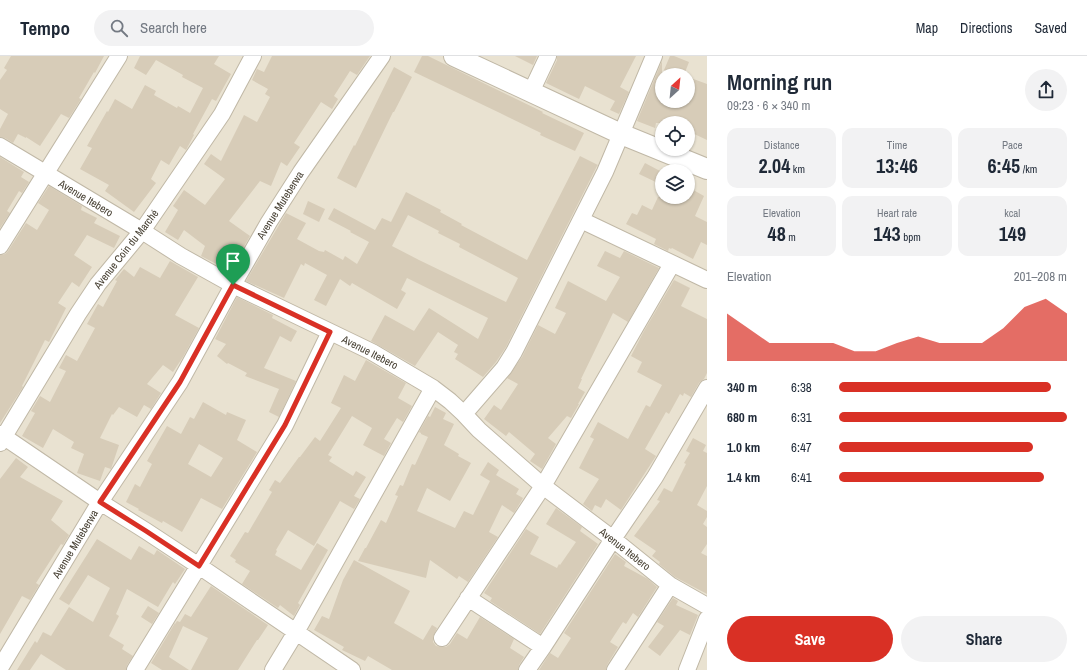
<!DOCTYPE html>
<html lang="en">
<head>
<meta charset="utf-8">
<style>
	body { margin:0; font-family:"Archivo Narrow",sans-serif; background:#f2f2f3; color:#1f2937; height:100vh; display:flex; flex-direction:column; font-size:15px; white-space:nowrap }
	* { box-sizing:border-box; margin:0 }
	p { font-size:13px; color:#747a83 }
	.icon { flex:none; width:22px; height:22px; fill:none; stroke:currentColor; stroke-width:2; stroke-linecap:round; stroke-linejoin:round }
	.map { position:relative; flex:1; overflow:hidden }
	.sheet { display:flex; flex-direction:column; background:#fff; width:380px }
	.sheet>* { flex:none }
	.needle { width:26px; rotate:27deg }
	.fabs { position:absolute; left:655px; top:12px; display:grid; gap:8px }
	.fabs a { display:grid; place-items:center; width:40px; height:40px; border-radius:50%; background:#fff; box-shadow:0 1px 3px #0004; font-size:20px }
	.pin { position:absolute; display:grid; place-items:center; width:34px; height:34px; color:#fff; margin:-41px -17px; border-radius:50% 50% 50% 0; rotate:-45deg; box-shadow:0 0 4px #0007 }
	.pin .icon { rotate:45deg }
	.round { display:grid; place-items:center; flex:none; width:42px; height:42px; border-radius:21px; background:#f2f2f3 }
	.overview { display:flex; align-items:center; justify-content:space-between; height:68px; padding:0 20px }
	h1 { font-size:22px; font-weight:800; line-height:30px }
	.figures { display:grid; grid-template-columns:repeat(3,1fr); gap:6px; height:68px; padding:4px 20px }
	.figures div { display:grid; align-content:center; border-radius:10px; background:#f2f2f3; text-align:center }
	.figures b { font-size:20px; font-weight:800 }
	.figures small { font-size:11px; font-weight:400 }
	.figures p { font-size:11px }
	.chart { height:112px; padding:8px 20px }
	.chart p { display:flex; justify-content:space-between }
	.chart svg { width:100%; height:72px; margin-top:4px; fill:#d93025; opacity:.7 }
	.action { display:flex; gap:8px; margin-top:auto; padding:8px 20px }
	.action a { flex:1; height:46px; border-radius:24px; background:#d93025; color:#fff; font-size:16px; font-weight:800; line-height:46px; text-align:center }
	.action a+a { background:#f2f2f3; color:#1f2937 }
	ul { padding:0 20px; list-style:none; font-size:13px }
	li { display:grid; grid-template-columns:64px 48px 1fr; align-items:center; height:30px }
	li i { height:10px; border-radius:5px; background:#d93025 }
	header { display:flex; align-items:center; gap:24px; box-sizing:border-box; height:56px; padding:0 20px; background:#fff; border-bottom:1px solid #e0e1e3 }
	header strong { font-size:19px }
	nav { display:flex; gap:22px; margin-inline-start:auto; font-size:14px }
	.search { width:280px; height:36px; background:#f2f2f3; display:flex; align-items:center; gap:10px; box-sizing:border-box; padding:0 14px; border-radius:22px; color:#747a83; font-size:15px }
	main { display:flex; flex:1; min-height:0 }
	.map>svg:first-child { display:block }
	.residential { fill:#e9e2d1; fill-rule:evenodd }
	.building { fill:#d7ccb8; fill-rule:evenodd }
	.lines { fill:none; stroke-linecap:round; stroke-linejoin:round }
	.minor-casing { stroke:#c0b8a6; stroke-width:18 }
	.tertiary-casing { stroke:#c0b8a6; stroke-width:22 }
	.minor { stroke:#fff; stroke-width:16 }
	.tertiary { stroke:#fff; stroke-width:20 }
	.route-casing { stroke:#fff; stroke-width:8 }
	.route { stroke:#d93025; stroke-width:5 }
	.labels { text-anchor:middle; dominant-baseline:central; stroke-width:3; stroke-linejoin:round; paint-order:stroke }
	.street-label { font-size:11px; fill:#474033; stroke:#fff }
</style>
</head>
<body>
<header>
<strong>Tempo</strong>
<div class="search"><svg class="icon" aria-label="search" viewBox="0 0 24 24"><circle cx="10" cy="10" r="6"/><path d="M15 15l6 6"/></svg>Search here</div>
<nav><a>Map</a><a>Directions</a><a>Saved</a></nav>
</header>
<main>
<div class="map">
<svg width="707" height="614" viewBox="0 0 707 614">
	<rect width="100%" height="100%" fill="#f4f0e4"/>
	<path class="residential" d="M0 0H707V614H0ZM662 19H688V45H662ZM662 67H688V93H662ZM662 115H688V141H662Z"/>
	<path class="building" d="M11 0H104L95 17 94 16 79 42 81 43 69 62 61 58 40 90 26 81V82L18 78 13 87 5 82 0 81V73L8 58 0 53V24L7 14 4 12Z
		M140 0H219L214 8 231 18 216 45 212 43 193 78 194 79 186 94 180 90 169 109 161 104 151 123 156 127 134 156 105 135 109 129 80 113 92 92 87 90 107 55 108 56 115 43 132 53 145 29 156 35 154 39 177 52 178 50 190 57 203 32 182 21 183 19 156 4 146 19 134 12Z
		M272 0H370L357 19 350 15 334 40 338 43 332 53 321 46 294 87 300 91 287 110 281 106 271 130 260 125 229 165 250 180 230 215 201 200 205 190 184 174 178 184 165 176 178 154 173 150 184 134 205 149 225 123 204 108 211 98 221 105 244 59 257 66 270 41 265 38 268 33 252 24 257 13 264 16Z
		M422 0H428L543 56 542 57 584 77 575 95 540 79 541 77 500 57 414 16Z
		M515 0H537L533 9Z
		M557 0H636L620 31 629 36 619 58 610 54 615 45 585 30 579 43 546 27 557 4Z
		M670 0H674L689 6 684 19H676L664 14Z
		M662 5V45H688V21L707 28V84L688 75V67H656L655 72 637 65Z
		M394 11 412 21 394 56H393L356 132 337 122 354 89 355 90Z
		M580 100 598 109 597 110 506 291 496 306 483 321 455 303 458 298 454 296 458 289 438 276 415 310 371 285 385 259 414 275 429 252 478 283 488 262 407 222 401 234 406 237 397 253 352 227 350 230 340 223 326 250 314 244 327 219 305 207 304 210 301 208 284 242 246 225 286 157 306 167 297 183 319 195 324 196 325 194 343 204 345 200 357 208 369 186 350 176 351 175 328 163 334 152 375 174 382 162 391 166 406 136 441 154 440 156 462 168 461 169 527 204ZM408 159 439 175 438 177 460 188 459 191 518 222 506 246 419 204 392 190Z
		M0 101 24 116 21 121 29 126 22 137 19 135 7 155 10 157 0 172Z
		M645 107 662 116V129L639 118Z
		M49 130 82 150 81 154 97 162 94 167 120 180 114 192 87 179 74 199 92 211 79 231 72 226 58 247 66 252 49 286 45 284 22 330 23 331 0 367V199L5 198 8 195 26 167 37 174 49 154 38 147Z
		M688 131 704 140 695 160 707 166V189L701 186 693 203 672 192 671 193 669 192 668 195 654 188 656 183 626 168 632 157 637 159 642 149 652 154 658 141H688Z
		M308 145 325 153 319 166 303 158Z
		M605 195 620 202 624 195 659 212 628 266 613 257 581 323H582L578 332 585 336 578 348H579L571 362 567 360 548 382 556 388 542 413 530 405 535 398 509 376 506 380 484 363 494 349 501 354 518 328 507 322 522 301 538 269 555 278 566 257 555 252 568 225 606 245 620 221 597 210Z
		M170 205 198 221 175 259 199 272 183 301 173 316 163 309 147 328 161 337 151 353 144 349 137 361 119 351 113 359 112 358 100 382 119 389 111 413 105 411 100 425 77 417 84 398 71 392 74 386 53 373 43 392 22 380 35 357 31 355 40 340 50 346 66 315 59 312 66 299 77 305 95 272 87 268 98 248 103 251 117 225 115 224 124 213 134 221 140 211 160 222Z
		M674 224 690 232 681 250 707 263V317L704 323 699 327 691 341 684 337 683 340 680 338 669 358 666 356 645 393 656 400 621 454 606 443 601 452 595 449 592 455 583 448 599 423 579 412 594 383 590 381 598 366 628 383 646 349 650 351 662 329 637 316 642 306 631 300 644 275Z
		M237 241 273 259 272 262 297 275 291 286 280 280 264 312 296 325 279 361 269 356 279 333 245 320 247 317 228 307 227 308 217 300 226 288 215 283Z
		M366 304 406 327 398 342 412 350 403 366 397 362 384 383 391 387 384 400 363 389 372 372 352 360 328 399 332 401 329 405 353 420 356 415 366 421 354 440 360 443 354 453 340 445 314 490 288 474 276 494 277 495 275 499 301 514 317 487 328 494 298 547 300 549 294 560 280 549 278 552 242 528 250 515 235 506 236 504 230 500 245 476 248 477 272 436 269 434 275 424 280 427 299 401H300L315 381 320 385 341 352 331 347 344 319 355 325Z
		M203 346 226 359 227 356 246 364 237 384 257 396 222 453 201 442 182 476 163 465 162 467 138 454 139 453 126 446 135 428 140 431 152 408 147 405 167 370 181 378 190 361 194 363ZM199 388 223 402 211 421 188 408Z
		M435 351 446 357 443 363 454 368 444 389 459 398 458 400 471 407 450 445 427 432 417 455 455 472 464 455 473 459 490 425 480 419 488 406 499 414 496 419 519 433 516 438 523 442 514 457 502 449 489 476 498 481 468 526 459 520 457 523 430 504 426 522 358 505 365 492H366L381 464 386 467 398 440 395 439 400 429 403 430 412 408 415 409 428 381 421 378V377L419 376 428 360 430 361Z
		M693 382 706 389 703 395 707 397V430L697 449 707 455V461L703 468 707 471V488L701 497 707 500V538L675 521 659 508 660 506 652 500 656 495 634 480 660 445 657 444 664 432 672 436 686 408 684 407 690 397 686 395Z
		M16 402 28 411 20 421 63 445 51 464 69 479 63 489 61 488 36 527 39 529 30 544 22 540 0 578V423Z
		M556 452 582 471 580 475 598 488 540 578 490 545 492 542 484 537 526 473 539 481 530 498 557 512 559 508 560 509 576 486 546 468Z
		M97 483 131 504 139 490 154 499 157 494 185 513 175 528 173 526 158 551 127 533 116 558 119 560 109 580 124 589 122 593 133 600 127 609 126 614H66L41 598 30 614H17L35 585 37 587 43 576 51 580 69 551 93 566 110 532 88 519 69 549 59 543Z
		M615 498 626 506 624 510 648 523 657 531 638 561 633 557 626 568 623 566 610 586 618 591 607 609 606 614H539L550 597 558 602 571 582 564 577Z
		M354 504 410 535 394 567 423 584 432 569 437 572 433 581V586L436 590 442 591H446L450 588 457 577 467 583 480 561 514 583 510 592 524 601 519 609 518 614H392L368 600 365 605 342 594 344 591 314 574 322 560 329 563 343 524Z
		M211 530 268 569 258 584H257L238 614H191L208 582 183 570 169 601 189 614H162L151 607 175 567V568L177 565 180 566 185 558 191 561Z
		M673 542 678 545 676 549 698 559 690 579 680 574 660 600 648 591 664 570 657 566Z
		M148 550 159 557 152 568 141 561Z"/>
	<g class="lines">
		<g class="minor-casing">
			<path id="minor" d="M531 36 548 0
				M0 90 142 175 181 200 233 229 372 296 433 332 450 345 464 358 479 374 543 430 613 483 670 529 707 550
				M581 164 707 224
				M0 190 119 0
				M464 358 504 312 514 296 605 116 654 0
				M0 378 100 446 146 475 199 510 352 614
				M0 387 78 258 98 228 142 175 222 58 253 0
				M468 542 543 591
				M442 582 543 430 672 208
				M0 612 100 446 180 326 233 229 269 166 301 116 382 0
				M135 614 285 369 330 276
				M273 614 296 576 433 332
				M527 614 543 591 613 483 655 421 707 332
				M615 614 670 529
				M687 614 707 563"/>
		</g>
		<g class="tertiary-casing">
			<path id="tertiary" d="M454 0 621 78 707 113"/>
		</g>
		<use href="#minor" class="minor"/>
		<use href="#tertiary" class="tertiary"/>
	</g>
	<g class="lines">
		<g class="route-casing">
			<path id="route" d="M233 229 330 276 285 369 199 510 146 475 100 446 180 326Z"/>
		</g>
		<use href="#route" class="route"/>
	</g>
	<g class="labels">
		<g class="street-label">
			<text transform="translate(86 142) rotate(31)">Avenue Itebero</text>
			<text transform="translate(280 149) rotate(-58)">Avenue Muteberwa</text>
			<text transform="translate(126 193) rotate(-52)">Avenue Coin du Marché</text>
			<text transform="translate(370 296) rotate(27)">Avenue Itebero</text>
			<text transform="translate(75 488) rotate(-59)">Avenue Muteberwa</text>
			<text transform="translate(625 493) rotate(38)">Avenue Itebero</text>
		</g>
	</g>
</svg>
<div class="fabs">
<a><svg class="needle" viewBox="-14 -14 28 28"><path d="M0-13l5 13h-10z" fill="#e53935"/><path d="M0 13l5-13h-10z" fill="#747a83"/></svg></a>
<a><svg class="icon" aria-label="locate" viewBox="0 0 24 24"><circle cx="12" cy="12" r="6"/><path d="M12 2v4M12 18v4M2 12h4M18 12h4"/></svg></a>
<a><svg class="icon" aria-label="layers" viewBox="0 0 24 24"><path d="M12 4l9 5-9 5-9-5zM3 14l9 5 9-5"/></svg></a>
</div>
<div class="pin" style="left:233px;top:229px;background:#1e9e55"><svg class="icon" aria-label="arrive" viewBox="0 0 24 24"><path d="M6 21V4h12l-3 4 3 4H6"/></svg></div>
</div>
<section class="sheet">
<div class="overview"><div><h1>Morning run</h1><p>09:23 · 6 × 340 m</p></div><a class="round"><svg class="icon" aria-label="share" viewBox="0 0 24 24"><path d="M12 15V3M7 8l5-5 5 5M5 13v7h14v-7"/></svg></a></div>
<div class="figures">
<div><p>Distance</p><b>2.04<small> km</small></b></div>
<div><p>Time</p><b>13:46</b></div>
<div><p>Pace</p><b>6:45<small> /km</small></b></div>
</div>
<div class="figures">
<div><p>Elevation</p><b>48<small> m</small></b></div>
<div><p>Heart rate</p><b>143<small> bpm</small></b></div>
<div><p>kcal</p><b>149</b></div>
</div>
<div class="chart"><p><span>Elevation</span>201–208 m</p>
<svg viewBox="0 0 160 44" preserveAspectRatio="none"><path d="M0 44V15L10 24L20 33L30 33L40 33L50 33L60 38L70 38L80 33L90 29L100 33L110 33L120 33L130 24L140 11L150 6L160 15V44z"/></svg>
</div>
<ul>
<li><b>340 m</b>6:38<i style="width:93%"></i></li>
<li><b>680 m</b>6:31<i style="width:100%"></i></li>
<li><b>1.0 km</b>6:47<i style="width:85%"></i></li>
<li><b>1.4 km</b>6:41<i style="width:90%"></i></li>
</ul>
<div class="action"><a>Save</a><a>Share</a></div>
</section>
</main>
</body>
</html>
